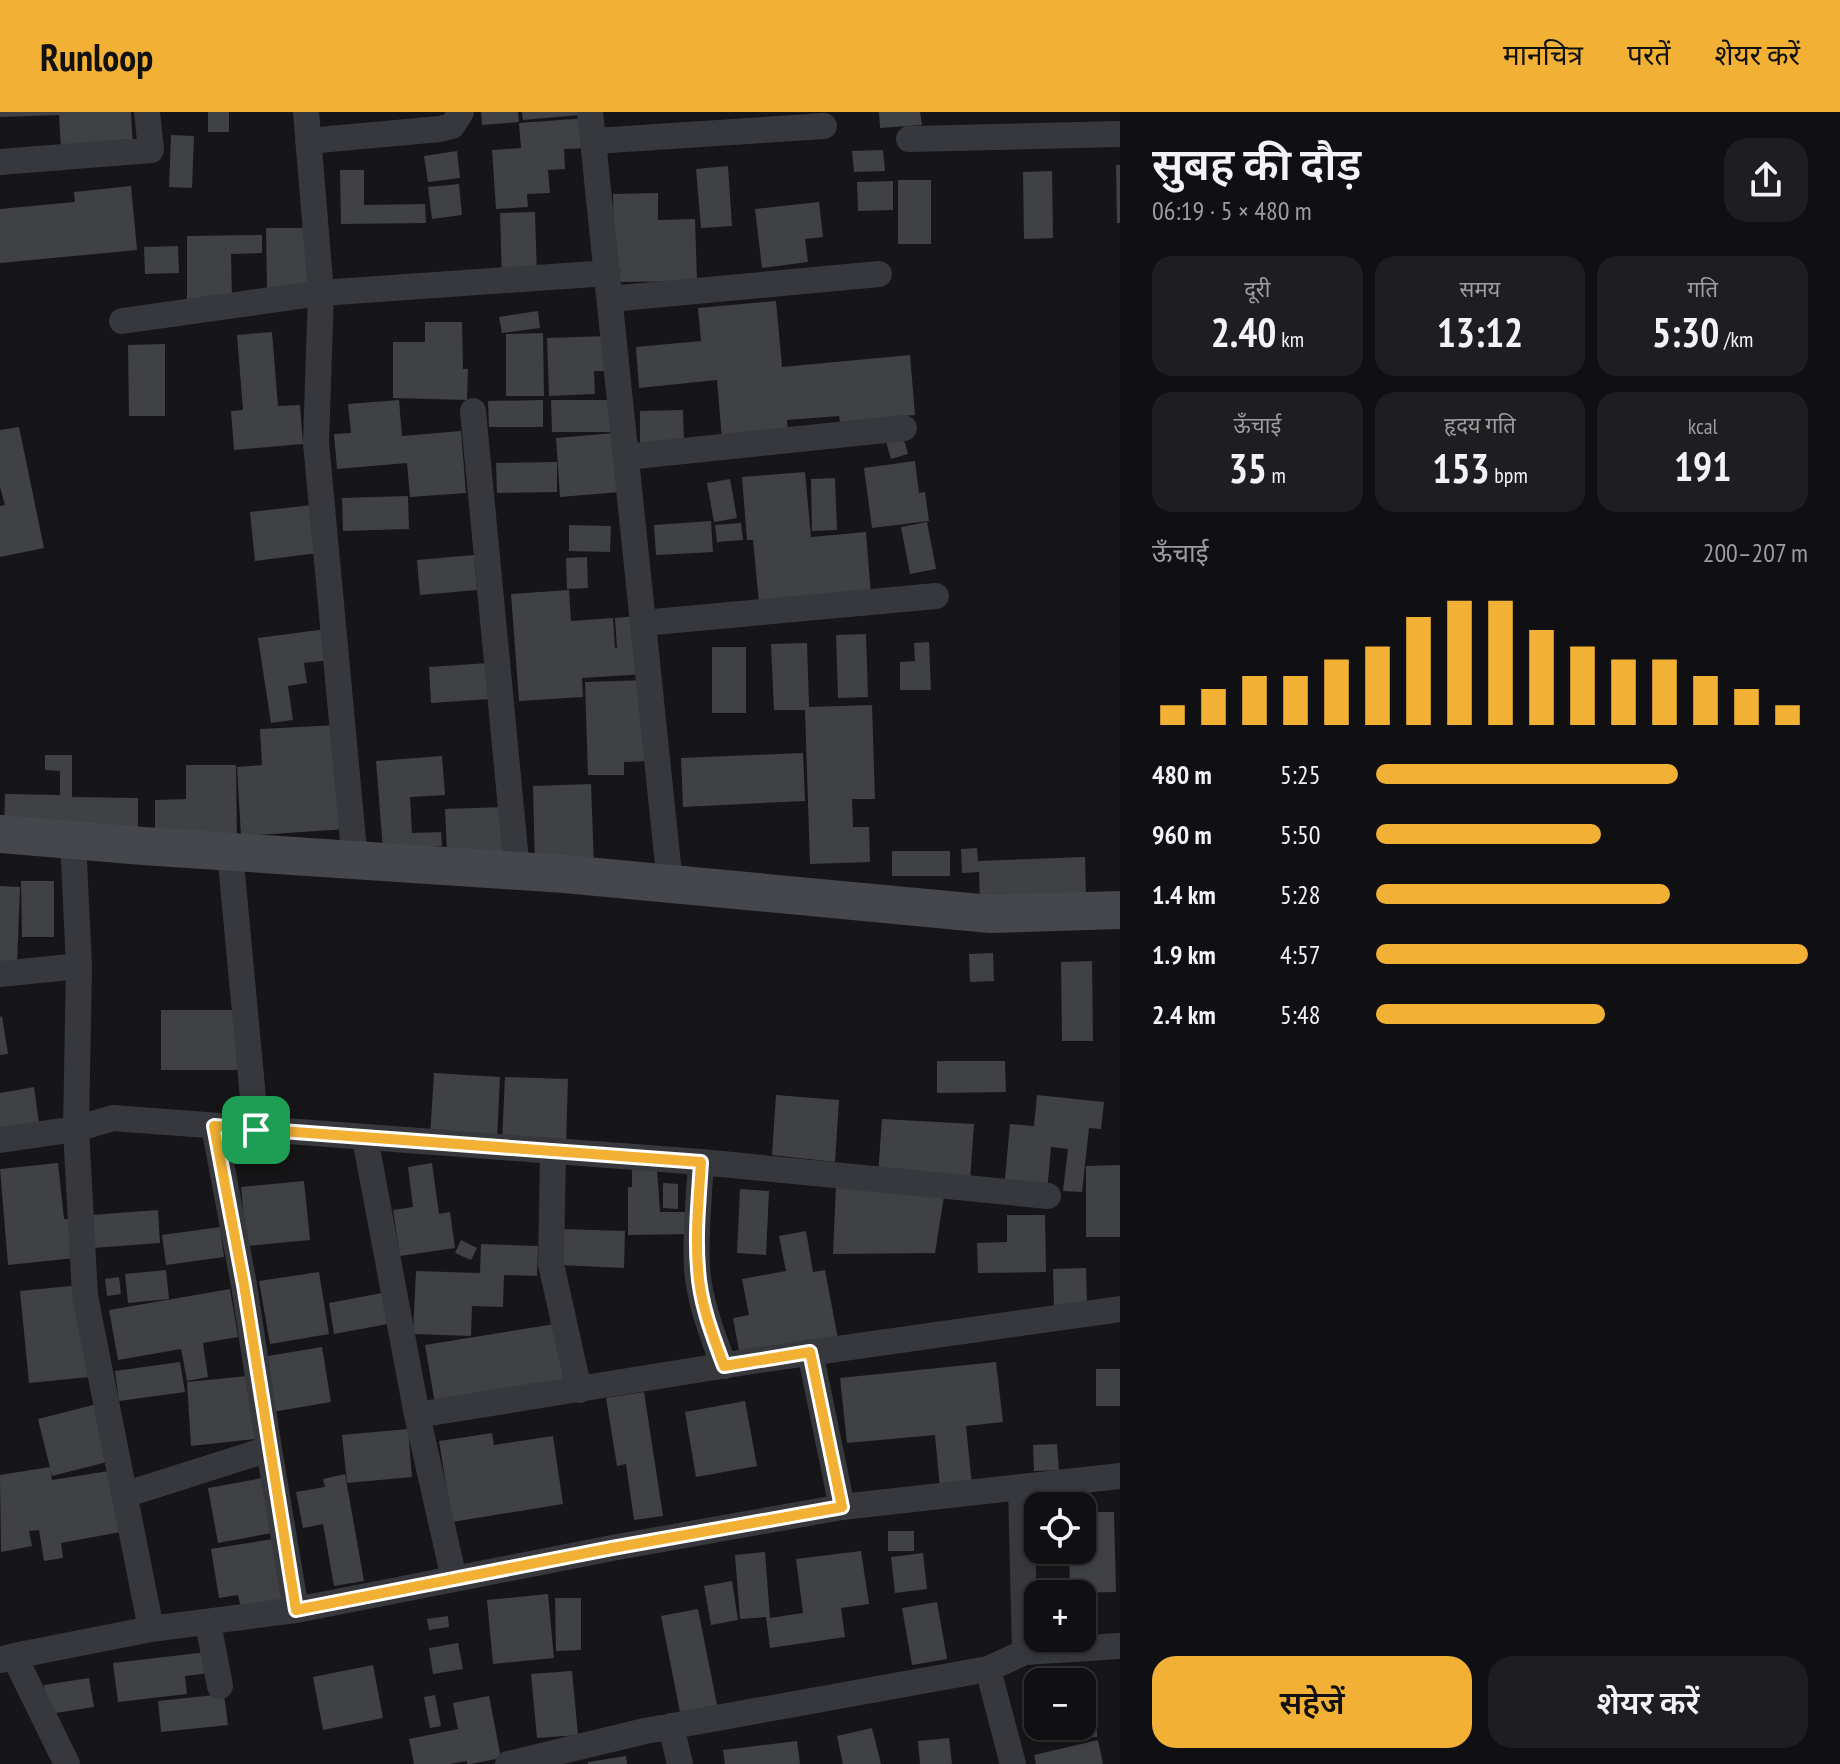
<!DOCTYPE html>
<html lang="hi">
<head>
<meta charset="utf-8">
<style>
	body { margin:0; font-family:"PT Sans Narrow","Noto Sans Devanagari",sans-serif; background:#1e1e20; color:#f1f3f6; height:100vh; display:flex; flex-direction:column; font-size:30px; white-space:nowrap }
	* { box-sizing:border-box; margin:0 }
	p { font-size:26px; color:#9c9d9f }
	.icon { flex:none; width:44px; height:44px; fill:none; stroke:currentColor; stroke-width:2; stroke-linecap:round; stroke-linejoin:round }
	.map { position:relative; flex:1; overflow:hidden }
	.details { display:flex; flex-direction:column; background:#101012; width:720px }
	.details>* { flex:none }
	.fabs { position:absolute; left:1024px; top:1380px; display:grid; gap:16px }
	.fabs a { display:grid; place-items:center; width:72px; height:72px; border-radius:16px; background:#101012; box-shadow:0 2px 6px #0004,0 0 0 2px #303032; font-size:40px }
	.pin { position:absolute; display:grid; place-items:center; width:68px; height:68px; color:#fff; margin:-34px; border-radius:16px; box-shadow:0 4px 12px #0006 }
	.round { display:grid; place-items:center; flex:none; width:84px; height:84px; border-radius:24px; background:#1e1e20 }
	.summary { display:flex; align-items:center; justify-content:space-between; height:136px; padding:0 32px }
	h1 { font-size:44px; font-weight:600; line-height:60px }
	.stats { display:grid; grid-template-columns:repeat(3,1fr); gap:12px; height:136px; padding:8px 32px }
	.stats div { display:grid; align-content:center; border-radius:20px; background:#1e1e20; text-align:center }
	.stats b { font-size:40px; font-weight:600 }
	.stats small { font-size:22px; font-weight:400 }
	.stats p { font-size:22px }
	.chart { height:224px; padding:16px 32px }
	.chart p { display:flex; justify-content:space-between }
	.chart svg { width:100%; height:144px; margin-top:8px; stroke:#f2b134; stroke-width:6 }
	.button { display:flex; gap:16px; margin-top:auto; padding:16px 32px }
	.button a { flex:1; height:92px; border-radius:24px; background:#f2b134; color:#111; font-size:32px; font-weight:600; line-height:92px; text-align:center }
	.button a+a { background:#1e1e20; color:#f1f3f6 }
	ul { padding:0 32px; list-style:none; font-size:26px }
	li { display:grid; grid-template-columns:128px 96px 1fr; align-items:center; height:60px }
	li i { height:20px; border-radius:10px; background:#f2b134 }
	header { display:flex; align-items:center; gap:48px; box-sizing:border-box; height:112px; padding:0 40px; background:#f2b134; color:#111 }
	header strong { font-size:38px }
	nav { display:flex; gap:44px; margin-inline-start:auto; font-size:28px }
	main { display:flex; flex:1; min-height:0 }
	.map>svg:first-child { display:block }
	.building { fill:#404145 }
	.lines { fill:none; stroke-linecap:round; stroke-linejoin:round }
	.street { stroke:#37383d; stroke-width:26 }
	.secondary { stroke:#45474d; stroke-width:38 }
	.route-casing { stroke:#fff; stroke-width:16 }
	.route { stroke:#f2b134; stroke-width:10 }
</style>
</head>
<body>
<header>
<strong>Runloop</strong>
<nav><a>मानचित्र</a><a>परतें</a><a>शेयर करें</a></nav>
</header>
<main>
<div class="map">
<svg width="1120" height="1652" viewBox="0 0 1120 1652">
	<rect width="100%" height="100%" fill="#161618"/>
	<path class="building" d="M0 0H131L133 36 61 39 59 3 0 5Z
		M208 0H229V20H208Z
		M481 0H518L519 10 482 13Z
		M522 0H579V3L523 8Z
		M879 0H920L922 13 880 16Z
		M587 6 589 36 564 37 565 57 548 58 550 81 527 82 528 95 496 97 492 38 521 36 519 11Z
		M171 23 194 24 192 76 169 75Z
		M883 38 885 59 854 60 852 39Z
		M457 39 460 66 428 70 424 44Z
		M1116 53H1120V111H1117Z
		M728 54 732 114 701 116 696 57Z
		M340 58H364V93L425 92 426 111 341 112Z
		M1052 59 1053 126 1024 127 1023 60Z
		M898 68H931V132H898Z
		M893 69V98L858 99 857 70Z
		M459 72 462 103 432 107 428 75Z
		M131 74 137 138 0 151V97L75 90 74 80Z
		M658 81V108L695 107 697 169 615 170 613 82Z
		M819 90 823 125 805 127 808 150 762 156 755 97Z
		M535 100 537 165 502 166 500 101Z
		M266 116H310L311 176H267Z
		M262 123V141L231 142 232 188 187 189V124Z
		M178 134 179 161 145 162 144 135Z
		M776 189 782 255 910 243 915 303 840 310 839 304 787 308 788 321 722 327 717 268 639 276 636 235 701 229 698 196Z
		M538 199 540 216 502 221 499 205Z
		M425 210H462L463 257H468L467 288 393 286V230H425Z
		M272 220 278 294 300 293 303 332 234 338 231 299 243 298 237 223Z
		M543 221 544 284H506V222Z
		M609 224 610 259H594L595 282 549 284 547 226Z
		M165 232V304H129L128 233Z
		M399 288 402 324 461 319 466 381 410 385 407 351 337 357 334 322 351 321 348 292Z
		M543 288V315H489L488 289Z
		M551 288H616L617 320H552Z
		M683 298 684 331H640V299Z
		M19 315 44 436 0 445V394L5 393 0 375V318Z
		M614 321 619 380 560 385 556 326Z
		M902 321 908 342 891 347 885 326Z
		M915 349 919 381 925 380 929 409 872 416 864 356Z
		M557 350V380L497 381 496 351Z
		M805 360 811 425 866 420 871 483 759 491 753 428H747L742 365Z
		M835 366 837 418 812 419 811 367Z
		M730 367 737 406 714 410 707 371Z
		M408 384 409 417 343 419 342 386Z
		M313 393 318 441 255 449 250 400Z
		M711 409 713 440 656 443 654 413Z
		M927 410 936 457 910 462 901 415Z
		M741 411 743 428 717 430 715 413Z
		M569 413 611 414 610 440 569 439Z
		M474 443 477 478 420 483 417 448Z
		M587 445 588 476 567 477 566 446Z
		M569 478 571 509 613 506 615 536H617L615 506 636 504 645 562 582 566 583 585 519 589 511 482Z
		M326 517 331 548 304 551 307 571 288 574 293 608 271 611 258 526Z
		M866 522 868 585 838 586 836 523Z
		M929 530 931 578H900V550L915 549 914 531Z
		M807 531 809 595 872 593 875 687H852L853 715H869L870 750 810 752 805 598H774L771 532Z
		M712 535H746V601H712Z
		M488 551 490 587 431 591 429 555Z
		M646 568 649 649 624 650V663H588L585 570Z
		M338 613 346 717 241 724 237 655 262 653 260 617Z
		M803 641 805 689 683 695 681 646Z
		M45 643H72V685L138 686V726L4 721 5 682 60 683V659L45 658Z
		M442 644 445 683 410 685 412 721 441 720 442 734 383 738 376 649Z
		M186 653H236L237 726 155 727V688L186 687Z
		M591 672 594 754 535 755 533 674Z
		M504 695 505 739 447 741 445 697Z
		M977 736 978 749 1085 745 1086 787 980 790 979 760 962 761 961 737Z
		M892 739H950V764H892Z
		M21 769H54V825H22Z
		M0 774 20 775 17 853 0 852Z
		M993 841 994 869 970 870 969 842Z
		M1092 849 1093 929H1062L1061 850Z
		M161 898H238V958H161Z
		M2 904 8 942 0 943V905Z
		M937 949H1005L1006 980 937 981Z
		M434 961 500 965 497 1028 430 1024Z
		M505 965 568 967 566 1031 502 1029Z
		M34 975 40 1018 0 1024V981Z
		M776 983 839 988 835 1050 772 1043Z
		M1037 983 1104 990 1101 1017 1089 1016 1082 1080 1063 1079 1068 1037 1051 1035 1047 1081 1004 1077 1010 1012 1034 1014Z
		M882 1007 974 1012 970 1068 878 1064Z
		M58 1051 64 1107H71L75 1146 8 1153 0 1057Z
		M432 1051 439 1102 450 1100 455 1136 400 1144 393 1098 413 1095 408 1055Z
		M1120 1053V1125H1086V1054Z
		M632 1056H657L660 1100H694V1122L628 1123V1075H632Z
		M304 1069 310 1128 247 1134 241 1075Z
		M663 1071 678 1072V1097L663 1096Z
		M836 1074 945 1078 935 1141 833 1142Z
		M740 1077 769 1079 766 1143 737 1141Z
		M158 1098 160 1131 93 1136 91 1103Z
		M1007 1103H1045L1046 1160 978 1161 977 1131 1007 1130Z
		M220 1115 224 1145 166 1153 162 1123Z
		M562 1117 625 1119 624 1156 560 1153Z
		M806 1119 813 1160 825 1158 838 1227 740 1244 733 1206 749 1203 742 1167 786 1159 779 1124Z
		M461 1128 477 1136 471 1148 455 1141Z
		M481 1132 538 1134 537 1164 504 1163 503 1195 472 1194 471 1224 413 1222 416 1159 480 1161Z
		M1086 1156 1087 1193 1054 1194 1053 1157Z
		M166 1158 169 1187 128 1191 125 1162Z
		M319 1160 329 1222 270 1232 259 1169Z
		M119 1165 121 1182 107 1184 105 1167Z
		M80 1173 89 1265 29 1271 20 1179Z
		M230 1177 238 1225 203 1231 208 1265 187 1269 181 1237 118 1248 109 1198Z
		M392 1179 398 1210 334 1222 329 1191Z
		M555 1212 565 1277 436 1298 425 1233Z
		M322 1235 331 1290 272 1300 262 1245Z
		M180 1250 185 1280 119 1289 115 1259Z
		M996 1250 1003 1310 966 1314 972 1374 940 1377 935 1323 847 1331 840 1266Z
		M1096 1257H1120V1294H1096Z
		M248 1264 255 1327 191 1334 187 1270Z
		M644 1280 663 1404 634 1408 626 1352 617 1354 606 1286Z
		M745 1289 757 1354 696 1365 685 1300Z
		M97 1292 111 1349 52 1364 38 1307Z
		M408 1317 412 1365 347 1371 342 1323Z
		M492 1321 494 1333 553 1324 563 1392 452 1410 439 1329Z
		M1057 1332 1059 1358 1034 1359 1033 1333Z
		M50 1355 52 1368 115 1358 126 1419 61 1431 63 1446 44 1449 39 1418 29 1419 32 1434 1 1440 0 1363Z
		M345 1362 364 1469 334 1474 323 1412 303 1416 296 1380 325 1375 323 1367Z
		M268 1365 277 1420 218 1431 208 1376Z
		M1082 1400H1114L1116 1480 1070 1481 1069 1438H1082Z
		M888 1419H914V1439H888Z
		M279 1426 289 1488 241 1496 238 1483 219 1486 211 1437Z
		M861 1439 869 1492 841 1496 845 1525 770 1536 766 1505 740 1507 735 1443 765 1440 770 1506 803 1501 796 1447Z
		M923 1441 927 1477 895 1481 891 1445Z
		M732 1469 738 1508 711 1513 704 1474Z
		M548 1482 554 1546 493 1552 487 1488Z
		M555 1486H581V1538L556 1539Z
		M937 1490 947 1547 912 1553 902 1496Z
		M698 1497 717 1593 680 1600 661 1504Z
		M448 1504 449 1515 429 1518 427 1507Z
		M458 1531 463 1557 433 1562 429 1536Z
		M207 1540 210 1561 185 1564 187 1582 118 1590 113 1551Z
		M373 1553 383 1606 323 1618 313 1565Z
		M572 1559 578 1623 537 1626 531 1562Z
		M89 1566 94 1595 49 1602 44 1573Z
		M224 1582 228 1613 161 1620 158 1589Z
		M435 1583 441 1614 430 1616 424 1585Z
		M489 1584 501 1646 471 1652H467V1649L449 1652H414L409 1627 458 1617 453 1591Z
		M1097 1603V1625L1039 1627V1614H1082V1604Z
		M872 1616 881 1652H843L837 1624Z
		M949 1626 952 1652H920L918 1629Z
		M1098 1628 1103 1652H1036L1034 1643Z
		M797 1629 800 1652H725L723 1638Z
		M626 1644 627 1652H588V1650Z"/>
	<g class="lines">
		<path class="street" d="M306 0 321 181 316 331 355 749
			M590 0 670 772
			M909 27 1120 22
			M308 29 440 17 452 14 461 0
			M594 29 824 14
			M0 50 151 38 147 0
			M610 187 879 162
			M122 209 321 181 608 161
			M473 299 517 759
			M626 345 904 316
			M643 511 936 484
			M73 728 79 854 76 1017 85 1184 151 1517
			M230 740 256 1018
			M0 862 79 854
			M365 1026 417 1303 454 1467
			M0 1028 76 1017 113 1006 701 1050 1048 1084
			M553 1040 551 1152 579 1278
			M701 1050C699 1085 695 1121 697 1157 700 1191 712 1222 724 1254
			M810 1240 842 1395
			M417 1303 752 1249 1120 1197
			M269 1337 296 1498
			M1021 1375 1025 1540
			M124 1383 269 1337 244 1173 214 1014
			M208 1511 220 1574
			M14 1544 151 1517 296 1498 612 1436 842 1395 1120 1364
			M0 1548 14 1544 67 1652
			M988 1557 1013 1652
			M671 1614 680 1652
			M508 1652 645 1619 988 1557 1025 1540 1120 1534"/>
		<path class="secondary" d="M0 722 143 734 565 762 991 802 1120 798"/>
	</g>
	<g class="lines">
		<g class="route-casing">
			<path id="route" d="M214 1014 701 1050C699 1085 695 1121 698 1157 700 1191 712 1222 724 1254L810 1240 842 1395 612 1436 296 1498 244 1173Z"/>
		</g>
		<use href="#route" class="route"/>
	</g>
</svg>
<div class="fabs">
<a><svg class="icon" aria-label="locate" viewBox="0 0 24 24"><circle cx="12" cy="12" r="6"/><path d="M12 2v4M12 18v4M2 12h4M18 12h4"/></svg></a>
<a>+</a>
<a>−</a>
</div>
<div class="pin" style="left:256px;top:1018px;background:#1e9e55"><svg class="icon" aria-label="arrive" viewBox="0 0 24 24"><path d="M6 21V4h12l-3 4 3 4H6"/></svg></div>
</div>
<section class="details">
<div class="summary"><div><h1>सुबह की दौड़</h1><p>06:19 · 5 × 480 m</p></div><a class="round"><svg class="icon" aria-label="share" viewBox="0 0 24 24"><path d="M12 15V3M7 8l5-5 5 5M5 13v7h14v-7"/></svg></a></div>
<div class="stats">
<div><p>दूरी</p><b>2.40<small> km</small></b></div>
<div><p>समय</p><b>13:12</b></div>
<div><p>गति</p><b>5:30<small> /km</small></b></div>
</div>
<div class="stats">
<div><p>ऊँचाई</p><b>35<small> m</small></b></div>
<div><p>हृदय गति</p><b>153<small> bpm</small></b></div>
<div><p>kcal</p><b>191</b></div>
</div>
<div class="chart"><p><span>ऊँचाई</span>200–207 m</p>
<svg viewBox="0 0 160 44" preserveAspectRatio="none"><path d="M5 44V38M15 44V33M25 44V29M35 44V29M45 44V24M55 44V20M65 44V11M75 44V6M85 44V6M95 44V15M105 44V20M115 44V24M125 44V24M135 44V29M145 44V33M155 44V38"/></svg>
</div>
<ul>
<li><b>480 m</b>5:25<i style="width:70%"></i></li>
<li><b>960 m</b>5:50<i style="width:52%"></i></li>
<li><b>1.4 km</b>5:28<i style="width:68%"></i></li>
<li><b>1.9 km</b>4:57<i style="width:100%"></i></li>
<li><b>2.4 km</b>5:48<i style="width:53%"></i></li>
</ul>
<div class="button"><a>सहेजें</a><a>शेयर करें</a></div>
</section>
</main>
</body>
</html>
